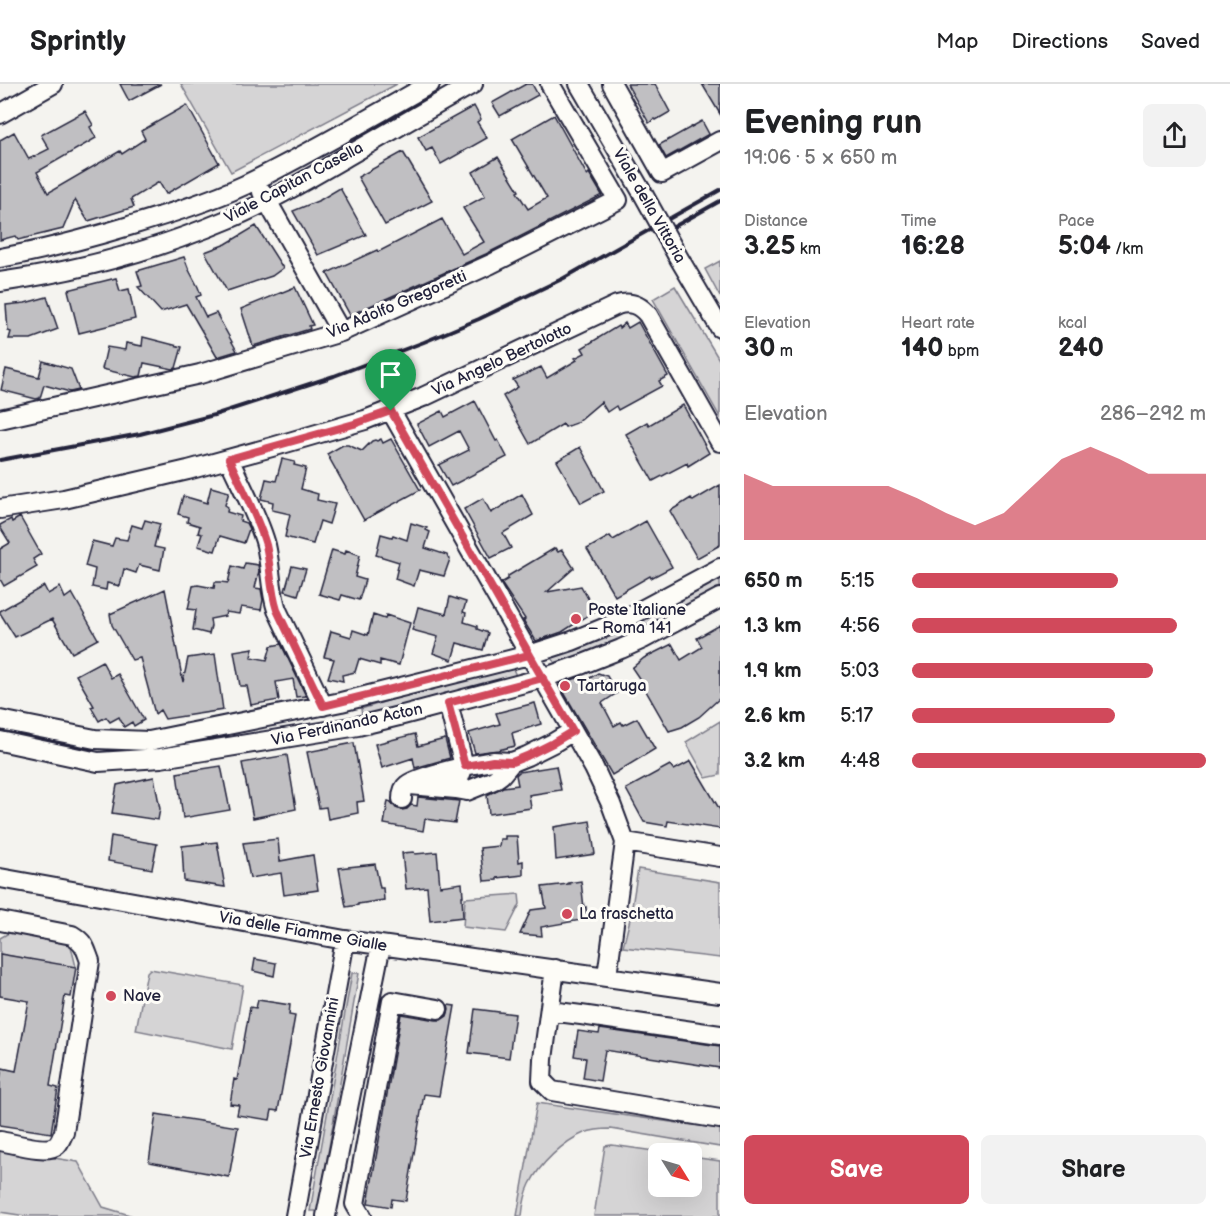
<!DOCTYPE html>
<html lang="en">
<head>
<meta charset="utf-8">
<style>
	body { margin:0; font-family:"Balsamiq Sans",sans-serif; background:#f2f2f2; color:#202124; height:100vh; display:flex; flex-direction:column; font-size:22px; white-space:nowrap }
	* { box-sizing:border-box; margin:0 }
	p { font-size:20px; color:#757577 }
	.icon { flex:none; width:33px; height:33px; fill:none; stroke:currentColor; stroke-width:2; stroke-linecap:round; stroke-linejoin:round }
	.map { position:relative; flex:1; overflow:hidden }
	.sheet { display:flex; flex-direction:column; background:#fff; width:510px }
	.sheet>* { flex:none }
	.needle { width:39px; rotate:127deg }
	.fabs { position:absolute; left:648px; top:1059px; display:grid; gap:12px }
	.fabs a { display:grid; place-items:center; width:54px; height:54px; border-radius:9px; background:#fff; box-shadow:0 6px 24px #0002; font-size:30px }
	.pin { position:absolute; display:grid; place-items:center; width:51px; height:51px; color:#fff; margin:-62px -26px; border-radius:50% 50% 50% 0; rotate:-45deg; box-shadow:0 0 6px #0007 }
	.pin .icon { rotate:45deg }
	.round { display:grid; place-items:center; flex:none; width:63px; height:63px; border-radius:9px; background:#f2f2f2 }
	.summary { display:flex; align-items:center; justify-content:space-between; height:102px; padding:0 24px }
	h1 { font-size:33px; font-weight:800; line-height:45px }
	.metrics { display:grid; grid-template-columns:repeat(3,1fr); gap:9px; height:102px; padding:6px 24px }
	.metrics div { display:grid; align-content:center }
	.metrics b { font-size:26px; font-weight:800 }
	.metrics small { font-size:16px; font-weight:400 }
	.metrics p { font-size:16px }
	.chart { height:168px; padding:12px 24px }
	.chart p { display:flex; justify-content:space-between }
	.chart svg { width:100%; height:108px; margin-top:6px; fill:#d1495b; opacity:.7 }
	.cta { display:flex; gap:12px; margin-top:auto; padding:12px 24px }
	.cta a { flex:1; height:69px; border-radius:9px; background:#d1495b; color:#fff; font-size:24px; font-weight:800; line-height:69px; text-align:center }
	.cta a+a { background:#f2f2f2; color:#202124 }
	ul { padding:0 24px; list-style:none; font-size:20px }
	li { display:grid; grid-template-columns:96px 72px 1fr; align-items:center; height:45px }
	li i { height:15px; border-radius:8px; background:#d1495b }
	header { display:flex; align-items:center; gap:36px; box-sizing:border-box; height:84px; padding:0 30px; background:#fff; border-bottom:2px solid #e0e0e0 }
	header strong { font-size:28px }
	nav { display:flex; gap:33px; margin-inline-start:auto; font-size:21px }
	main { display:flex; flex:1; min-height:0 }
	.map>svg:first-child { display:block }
	.green { fill:#d5d4d5; stroke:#7c7b88; stroke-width:1.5 }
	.building { fill:#c0bfc2; stroke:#22223b; stroke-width:1.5 }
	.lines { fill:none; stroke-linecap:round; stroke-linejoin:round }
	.minor-casing { stroke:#22223b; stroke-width:22 }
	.minor { stroke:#fdfcf7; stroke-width:18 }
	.rail { stroke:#22223b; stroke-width:4 }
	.minor-bridge-casing { stroke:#22223b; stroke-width:22; stroke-linecap:butt }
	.minor-bridge { stroke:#fdfcf7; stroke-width:18 }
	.route-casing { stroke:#fff; stroke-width:12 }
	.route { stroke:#d1495b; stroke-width:8 }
	.poi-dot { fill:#d1495b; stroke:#fdfcf7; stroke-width:2 }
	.labels { text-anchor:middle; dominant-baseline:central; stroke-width:6; stroke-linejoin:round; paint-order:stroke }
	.street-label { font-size:16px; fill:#22223b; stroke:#fdfcf7 }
	.poi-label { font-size:16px; fill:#22223b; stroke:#fdfcf7; text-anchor:start }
</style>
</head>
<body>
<header>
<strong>Sprintly</strong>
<nav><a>Map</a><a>Directions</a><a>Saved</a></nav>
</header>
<main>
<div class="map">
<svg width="720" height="1132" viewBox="0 0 720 1132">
	<rect width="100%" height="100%" fill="#f4f3ef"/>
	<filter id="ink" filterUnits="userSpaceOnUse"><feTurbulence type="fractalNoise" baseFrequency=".0167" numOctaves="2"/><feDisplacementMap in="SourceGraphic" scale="12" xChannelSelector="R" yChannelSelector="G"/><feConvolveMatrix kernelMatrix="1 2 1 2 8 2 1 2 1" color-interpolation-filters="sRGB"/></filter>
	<g filter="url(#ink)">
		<path class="green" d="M181 0H397L231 88Z
			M720 177V213L705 185Z
			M675 202 720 277V333L653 215Z
			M720 495V510L678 533 592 568 556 580 550 572C608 549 667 527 720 495Z
			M513 585 517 594 363 637 361 625 417 608Z
			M720 637V691L706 694 686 658Z
			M638 785 720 798V874L623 863 630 835Z
			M519 810 520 820 506 848 463 843 465 814Z
			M14 846 70 858 76 883 58 881 0 870V854Z
			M150 885 243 901 232 965 136 946 147 888Z
			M352 889H359L318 1127H310Z
			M537 1019 720 1045V1063L611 1045C602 1045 592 1046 584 1049 564 1057 539 1081 530 1100 525 1110 523 1122 522 1132H517Z
			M612 1061 668 1069 658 1070V1102H692V1073L720 1077V1132H594L605 1062Z
			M0 1065 78 1078 103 1123 133 1132H26L0 1128Z"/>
		<path class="building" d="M120 0H161L129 17Z
			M526 0H532L538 11 500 32 492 19Z
			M627 0H655L670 28 656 36 655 35 649 39Z
			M702 0H720V30Z
			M187 21 219 79 166 110 159 98 131 115 134 123 88 137 75 116 63 145 18 156 15 152 0 156V56L14 48 29 75 49 65 41 51 85 27 93 41 90 43 96 54 37 88 48 109 120 67 122 70 145 55 141 47Z
			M474 22 481 35 477 38 487 54 441 80 432 64 426 67 418 53Z
			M554 31 587 91 589 89 602 111 486 170 350 231 327 189 377 166 378 168 442 135 462 170 484 158 463 124 485 112 473 88 498 73 519 107 517 108 528 125 547 114 512 55Z
			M702 37 709 50 666 74 659 61Z
			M403 68 432 117 385 141 358 93Z
			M340 104 366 151 318 171 293 127 320 116Z
			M256 142 283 184 272 192 227 207 205 168 226 160Z
			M184 173 189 186 198 203 201 211 196 213 206 233 216 229 237 267 217 273 186 220 161 228 138 203 142 202 137 187Z
			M116 194 120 207 129 205 135 235 79 249 68 206Z
			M295 203 313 241 309 242 310 245 253 262 241 225Z
			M47 213 58 245 31 255H9L11 248 8 247 6 221 25 219Z
			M638 238 668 292 659 297 662 302 618 326 616 322 607 328 601 318 576 339 565 343 563 340 530 360 503 312 518 303 513 296 541 283 547 294 577 276 575 274 585 269 582 264 618 242 619 244 625 239 628 244Z
			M143 253 182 263 176 284 173 285 144 279 141 292 135 293 102 285 107 263 125 266 126 259 142 262Z
			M43 277 71 285 79 306 70 308 44 301 40 314 36 315 1 306 6 285 39 293Z
			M475 317 496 357 498 356 507 373 451 402 439 381 469 366 459 347 429 363 417 340 442 327 445 333Z
			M683 321 709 369 688 382 687 379 653 397 626 350 647 338 649 341Z
			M381 355 383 359 391 355 420 406 364 436 327 370 343 361H348L362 367 372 357 375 356 377 357Z
			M580 363 604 407 581 419 557 377Z
			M282 375 295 378 294 381 306 384 301 405 318 410 317 416 335 420 329 440 320 437 313 460 285 453 290 430 272 426 273 418 261 415 266 395 276 397Z
			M720 401V461L697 474 670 427 691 414 693 417Z
			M211 403 229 408 225 421 228 423 227 428 241 432 240 437 246 439 249 445 244 459 220 452 215 467 198 462 202 450 198 449 200 442 187 438 188 433 178 430 183 412 207 419Z
			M522 410 533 431 503 449 511 464 491 474 464 425 483 414 491 429Z
			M20 433 41 470 33 475 37 483 4 502 0 495V465L10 459 0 443V441L11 435 12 438Z
			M145 436 160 440 154 463 164 465 160 486 139 481 136 489 124 485 120 502 107 499 106 506 92 503 95 485 85 482 92 457 112 462 115 454 127 456 132 441 142 444Z
			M646 437 672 483 651 494 650 492 615 512 587 465 610 452 613 456Z
			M411 439 427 444 426 446 430 448 425 464 447 471 448 474 450 475 444 492 419 486 414 502 395 495 399 478 376 471 381 450 392 453 393 451 407 456Z
			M555 464 558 468 562 466 574 484 547 508 581 502 595 527 562 548 536 557 523 536 525 535 501 499 508 495V492Z
			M332 466 345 470 346 466 360 471 355 493 365 496 359 516 342 511 340 516 319 510Z
			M245 479 258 481 259 487 255 504 261 505 263 516 261 526 241 523 239 530 226 528 225 532 210 535 211 542 209 550 193 546 196 526 188 525 193 502 198 501 214 504 215 498H221L228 499 232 482 243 485Z
			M292 482 306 485 298 511 285 507Z
			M44 502 48 510 60 503 65 514 72 509 98 555 72 569 52 535 15 553 0 529V527Z
			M165 505 183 598 188 574 215 570 223 626 165 635 160 626 155 630 140 574 132 576 112 541 110 530Z
			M450 513 466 518 463 528 466 529 464 538 477 542V545L488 549 483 566 457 559 452 576 433 569 438 553 412 546 418 523 446 530Z
			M373 531 385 535 386 531 410 539 399 581 380 576V581L359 575 355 588 342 591 343 597 328 594 334 575 324 573 331 547 351 553 353 546 368 551Z
			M720 541V614L699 633 682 643 669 647 642 600H643L632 584 644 574 672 560 681 576 702 563 697 554Z
			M281 560 306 612 296 613 293 595 276 598 279 616 251 621 247 602H240L234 567 253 564 251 573 267 576 271 562Z
			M102 577 111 594 118 590 144 636 134 642 132 638 124 643 119 633 110 638 106 633 99 637 91 623 94 622 76 591Z
			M598 589 607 592 617 609 602 619 614 642 621 638 623 641 637 634 655 665 612 691 559 600 580 593 585 597Z
			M535 619 541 640 512 649 515 662 498 666 475 669 469 649 500 640 496 629Z
			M415 650 418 662 445 655 450 674 415 684 413 674 382 684 375 660Z
			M354 659 364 717 357 718 358 729 328 735 326 723 319 724 307 668Z
			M287 671 296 725 253 734 242 679Z
			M691 677 720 726V745L668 737 667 742 644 738 626 705 670 681 674 686Z
			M221 682 230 726 183 734 177 689Z
			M556 682 561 706 529 711 531 724 489 730 487 711 503 703 518 701 516 691 519 688Z
			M154 693 160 725 158 736 112 729 117 701Z
			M418 713 459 717 455 739 425 735 423 747 384 740 388 717 391 718 396 724 402 726 407 725 411 721 417 722Z
			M590 737 595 770 556 776 554 743Z
			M111 752 157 760 152 785 108 777Z
			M505 752H517L519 778 523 777V791L497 794V796L484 797 480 764 499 762 500 755H505Z
			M278 755 280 777 313 771 318 806 284 811 281 789 250 794 243 759Z
			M217 758 225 803 184 797 182 762Z
			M414 768 415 770 437 768 440 802 462 799 463 812H462L463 833 430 837 427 803 406 805 402 769Z
			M375 780 380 804H383L384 816 358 820V821L346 823 339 784Z
			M581 797 584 824 586 823 587 835 541 843 542 852 520 850 531 826 546 824 542 803 569 800 568 799Z
			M0 870 76 883 71 913 65 912 50 1002 58 1004 51 1049 0 1041V996L2 984 16 987 29 917 0 912Z
			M255 875 276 879 274 892 253 887Z
			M258 916 290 921 289 931 295 932 278 1027 272 1026 270 1036 237 1031 239 1021 230 1020 234 995 237 996 250 923 256 924Z
			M448 921 455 922 439 1012 424 1010 406 1117 392 1115 391 1123 368 1119 401 930 436 936H441L447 932 449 926Z
			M475 925 515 930 509 974 469 969Z
			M600 945 720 962V984L605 966 600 997 583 994 586 974 574 972 578 947 599 950Z
			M156 1030 238 1043 229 1093 149 1078Z"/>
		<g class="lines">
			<g class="minor-casing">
				<path id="minor" d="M579 0 642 108
					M612 0 662 89 720 57
					M0 30 53 0
					M262 108 341 248
					M677 171 720 244
					M0 174C44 166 86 155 129 142 168 130 208 118 245 101 308 71 369 34 430 0
					M0 198C78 187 156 166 229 135 269 118 308 95 346 73 388 49 430 24 473 0
					M391 327 594 684 611 720 625 758
					M0 335 200 290 341 248 491 180 618 116 550 0
					M229 375C241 402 259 434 266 461 271 483 270 505 277 526L323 622
					M0 425 64 415 188 386 272 363 365 336 423 313 617 221C630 217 639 220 648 231L720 358
					M448 619 464 682 493 677 512 678 527 672 553 659 573 647
					M0 636 95 655 149 657 341 618 529 571 572 557 623 536 720 484
					M0 657 98 678 161 674 358 642 399 632 543 594 583 580 621 565 643 555 720 514
					M464 682 459 695 456 705 467 707 494 696 501 691 512 678
					M410 701 456 705
					M402 715C402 710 403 704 407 701 415 694 452 686 464 682
					M0 794 345 856 720 909
					M0 837 72 851C85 859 85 864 90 877L64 1048C62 1052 60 1058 57 1061 47 1070 13 1059 0 1057
					M555 885 543 975 542 997 552 1007 720 1035
					M607 892 625 758 720 773
					M550 927 581 931 720 951
					M295 1132 345 856
					M326 1132 381 861
					M362 1132 355 1120 392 917 438 925"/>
			</g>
			<use href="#minor" class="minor"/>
			<path class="rail" d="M670 145 720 117
				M0 376 140 350 214 331 334 292 424 258 479 235 564 194 720 106"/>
			<g class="minor-bridge-casing">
				<path id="minor-bridge" d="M642 108 677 171"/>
			</g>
			<use href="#minor-bridge" class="minor-bridge"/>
		</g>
	</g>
	<g class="lines" filter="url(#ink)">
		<g class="route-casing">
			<path id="route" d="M391 327 543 594 448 619 465 682 493 677 512 678 527 672 553 659 573 647 529 571 323 622 277 526C270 505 271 483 266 461 258 433 241 402 229 375L354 340 391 327"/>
		</g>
		<use href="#route" class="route"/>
	</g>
	<g class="poi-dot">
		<circle cx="576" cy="535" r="6"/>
		<circle cx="565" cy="602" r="6"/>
		<circle cx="567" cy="830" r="6"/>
		<circle cx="111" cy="912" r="6"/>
	</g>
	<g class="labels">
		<g class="street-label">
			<text transform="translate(294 99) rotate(-28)">Viale Capitan Casella</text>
			<text transform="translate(649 122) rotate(60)">Viale della Vittoria</text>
			<text transform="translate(397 221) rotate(-23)">Via Adolfo Gregoretti</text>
			<text transform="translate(502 276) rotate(-25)">Via Angelo Bertolotto</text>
			<text transform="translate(347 641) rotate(-12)">Via Ferdinando Acton</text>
			<text transform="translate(303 848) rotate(10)">Via delle Fiamme Gialle</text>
			<text transform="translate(320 994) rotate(-80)">Via Ernesto Giovannini</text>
		</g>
		<g class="poi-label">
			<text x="588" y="526">Poste Italiane<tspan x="588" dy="18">– Roma 141</tspan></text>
			<text x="577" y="602">Tartaruga</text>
			<text x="579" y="830">La fraschetta</text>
			<text x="123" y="912">Nave</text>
		</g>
	</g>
</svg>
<div class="fabs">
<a><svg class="needle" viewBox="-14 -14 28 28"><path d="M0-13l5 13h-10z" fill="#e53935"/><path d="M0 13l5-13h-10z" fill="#757577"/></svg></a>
</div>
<div class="pin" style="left:391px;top:327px;background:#1e9e55"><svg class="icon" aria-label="arrive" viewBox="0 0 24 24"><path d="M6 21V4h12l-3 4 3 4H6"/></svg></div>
</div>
<section class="sheet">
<div class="summary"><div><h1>Evening run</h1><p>19:06 · 5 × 650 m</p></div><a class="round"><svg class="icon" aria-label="share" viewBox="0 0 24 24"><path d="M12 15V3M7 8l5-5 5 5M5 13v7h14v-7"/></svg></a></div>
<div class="metrics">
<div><p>Distance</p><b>3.25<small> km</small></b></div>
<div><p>Time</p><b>16:28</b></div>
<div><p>Pace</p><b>5:04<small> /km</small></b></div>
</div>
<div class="metrics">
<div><p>Elevation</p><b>30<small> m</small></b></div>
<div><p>Heart rate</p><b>140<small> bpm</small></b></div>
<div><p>kcal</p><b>240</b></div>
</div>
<div class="chart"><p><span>Elevation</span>286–292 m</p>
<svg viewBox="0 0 160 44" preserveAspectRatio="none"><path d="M0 44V17L10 22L20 22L30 22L40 22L50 22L60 27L70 33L80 38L90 33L100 22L110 11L120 6L130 11L140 17L150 17L160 17V44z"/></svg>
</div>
<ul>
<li><b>650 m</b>5:15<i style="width:70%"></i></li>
<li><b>1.3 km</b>4:56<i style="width:90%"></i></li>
<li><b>1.9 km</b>5:03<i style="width:82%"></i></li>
<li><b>2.6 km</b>5:17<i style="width:69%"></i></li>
<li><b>3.2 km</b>4:48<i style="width:100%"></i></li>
</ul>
<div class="cta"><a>Save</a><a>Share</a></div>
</section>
</main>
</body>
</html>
